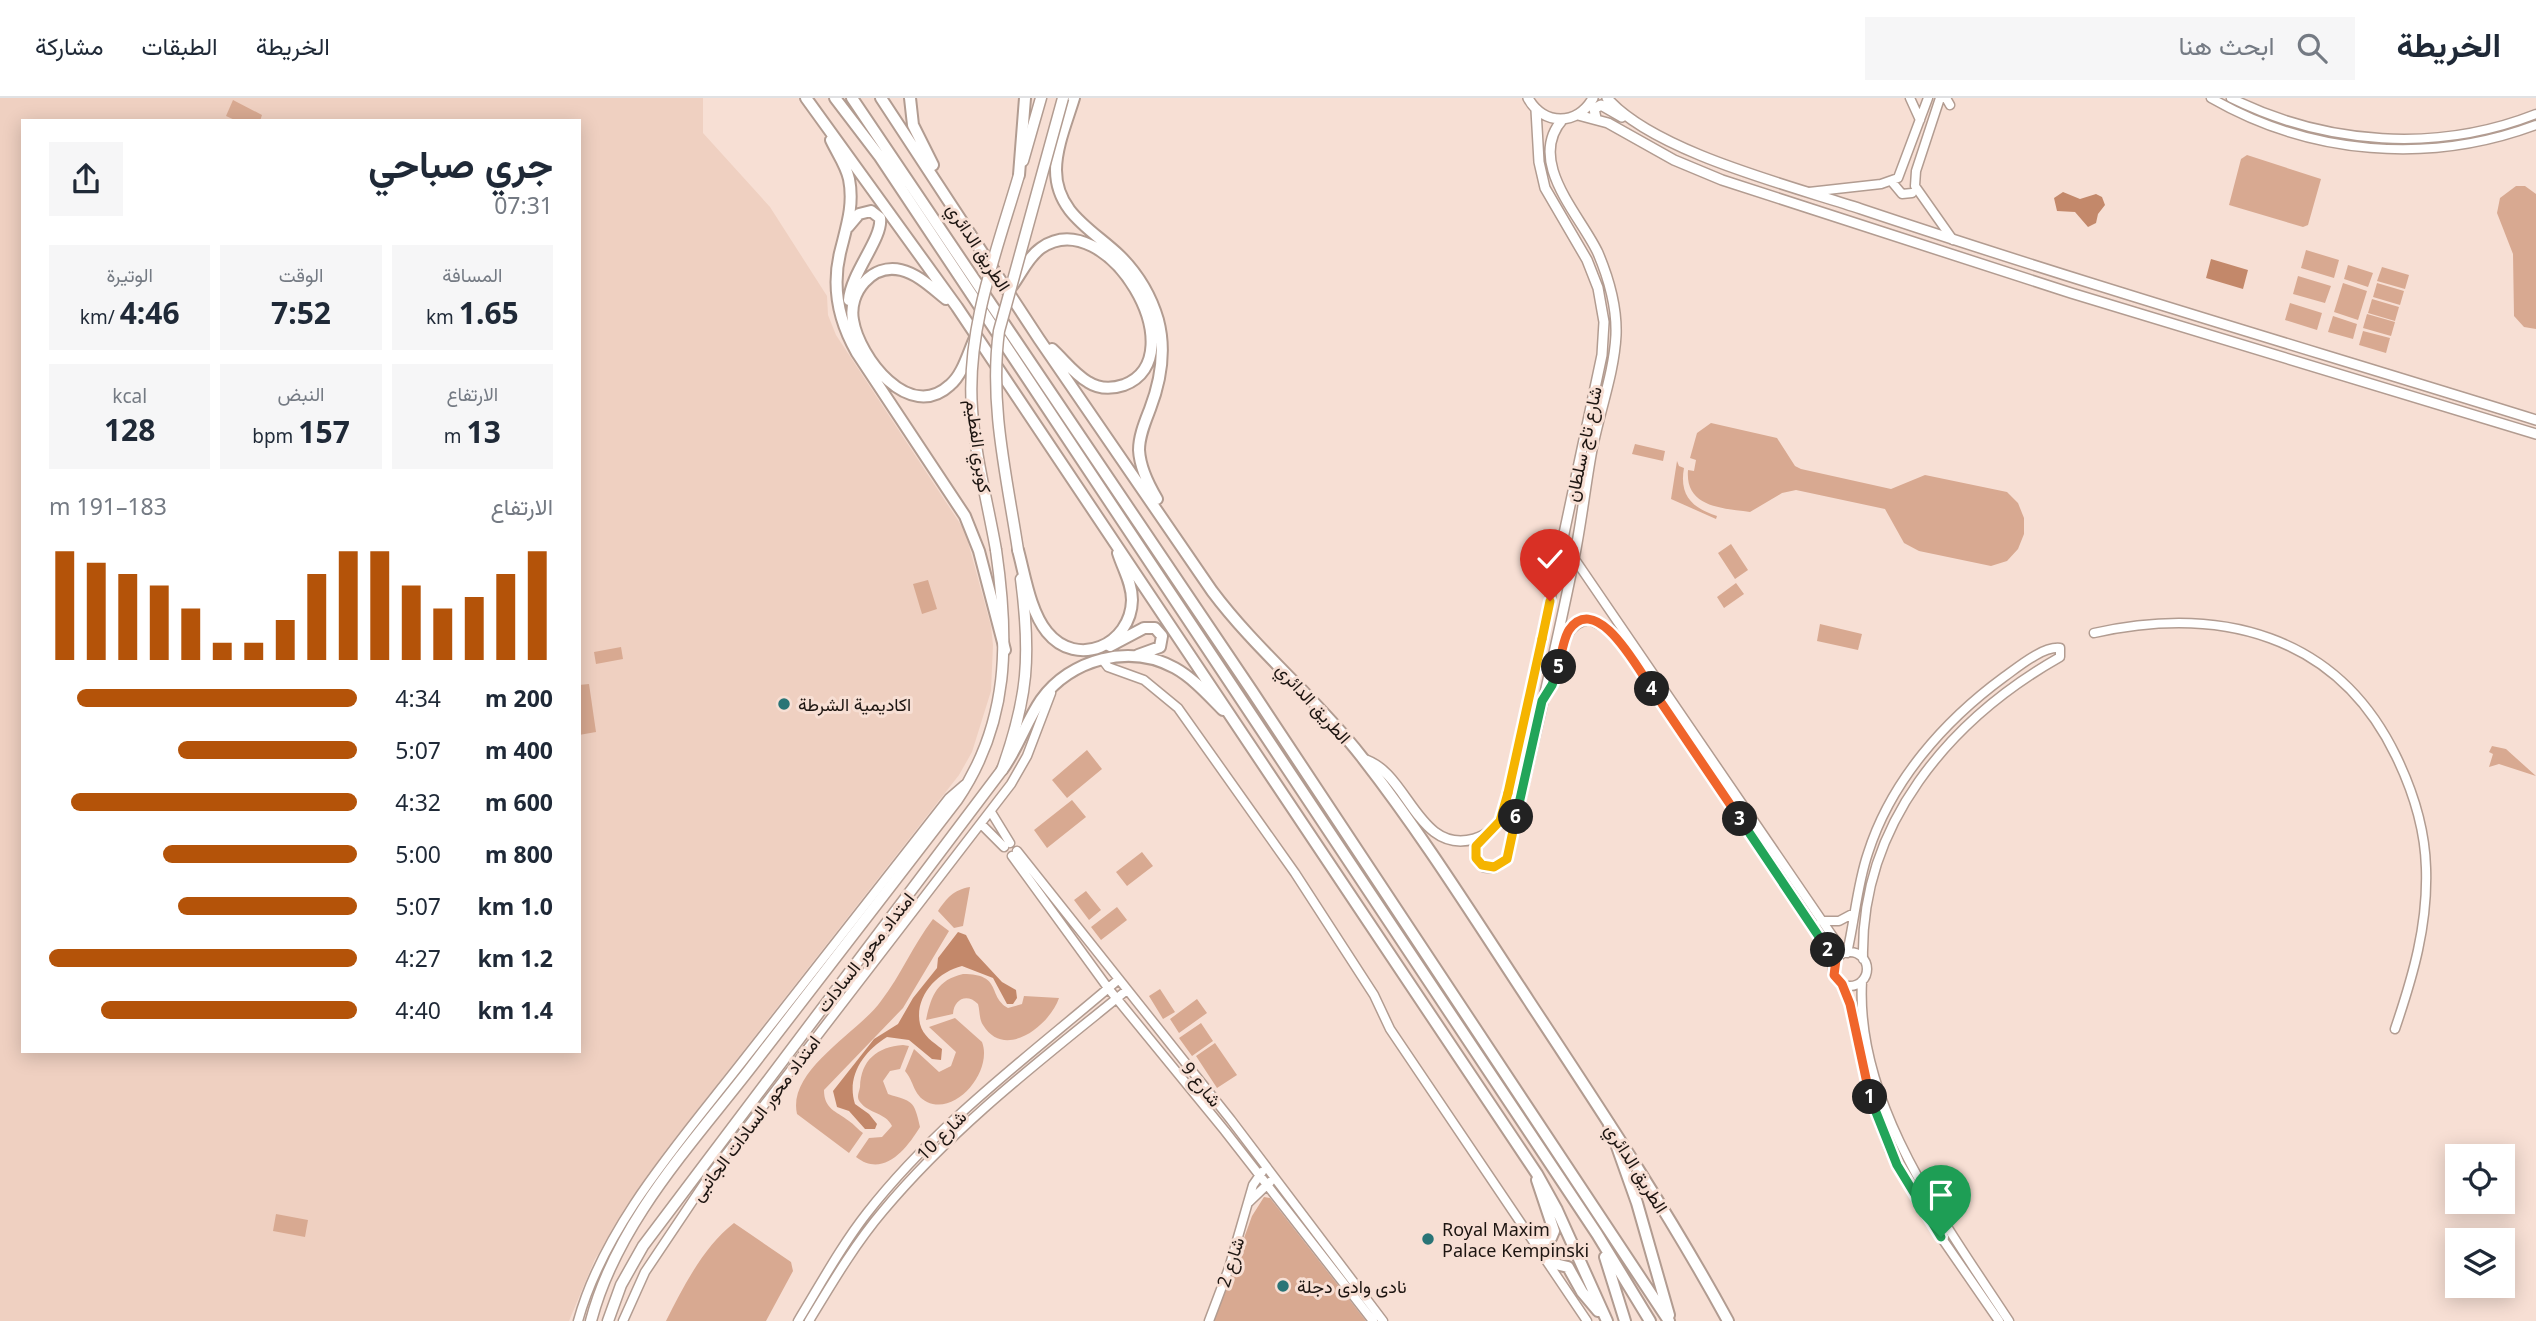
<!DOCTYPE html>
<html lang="ar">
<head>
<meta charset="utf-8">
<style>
	body { margin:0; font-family:"Noto Sans",Vazirmatn,sans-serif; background:#f6f6f7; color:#1f2937; direction:rtl; height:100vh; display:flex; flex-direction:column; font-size:26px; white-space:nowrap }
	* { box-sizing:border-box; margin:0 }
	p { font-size:23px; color:#747a83 }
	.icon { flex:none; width:38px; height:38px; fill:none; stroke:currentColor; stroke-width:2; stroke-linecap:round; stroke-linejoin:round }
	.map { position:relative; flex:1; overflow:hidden; direction:ltr }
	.side { position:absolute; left:21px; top:21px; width:560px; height:934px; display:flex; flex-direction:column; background:#fff; border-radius:0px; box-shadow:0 4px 18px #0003; direction:rtl }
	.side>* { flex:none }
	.buttons { position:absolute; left:2445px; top:1046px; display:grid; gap:14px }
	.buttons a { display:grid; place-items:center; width:70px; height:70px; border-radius:0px; background:#fff; box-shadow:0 4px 18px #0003; font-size:35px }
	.pin { position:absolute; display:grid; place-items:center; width:60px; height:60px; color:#fff; margin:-72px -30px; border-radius:50% 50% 50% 0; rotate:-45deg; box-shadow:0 0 7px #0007 }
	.pin .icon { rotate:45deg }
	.km { position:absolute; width:35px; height:35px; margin:-18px; border-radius:50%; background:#222; color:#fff; font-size:19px; line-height:35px; text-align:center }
	.round { display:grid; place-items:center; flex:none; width:74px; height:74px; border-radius:0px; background:#f6f6f7 }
	.overview { display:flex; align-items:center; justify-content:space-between; height:119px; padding:0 28px }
	h1 { font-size:38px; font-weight:700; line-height:52px }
	.figures { display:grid; grid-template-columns:repeat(3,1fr); gap:10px; height:119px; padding:7px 28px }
	.figures div { display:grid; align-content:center; border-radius:0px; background:#f6f6f7; text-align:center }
	.figures b { font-size:30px; font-weight:700 }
	.figures small { font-size:19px; font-weight:400 }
	.figures p { font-size:19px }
	.chart { height:196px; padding:14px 28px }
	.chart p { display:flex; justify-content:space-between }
	.chart svg { width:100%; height:126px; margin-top:7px; stroke:#b45309; stroke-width:6 }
	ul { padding:0 28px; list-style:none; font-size:23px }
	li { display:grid; grid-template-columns:112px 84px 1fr; align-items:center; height:52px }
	li i { height:18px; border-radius:9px; background:#b45309 }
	header { display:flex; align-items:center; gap:42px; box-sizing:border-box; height:98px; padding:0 35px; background:#fff; border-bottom:2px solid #e0e1e3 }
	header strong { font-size:33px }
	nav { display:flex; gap:38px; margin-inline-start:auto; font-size:24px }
	.search { width:490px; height:63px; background:#f6f6f7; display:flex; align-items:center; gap:18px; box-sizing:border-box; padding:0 24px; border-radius:0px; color:#747a83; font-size:26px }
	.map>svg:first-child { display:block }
	.built { fill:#efd0c1; fill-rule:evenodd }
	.green { fill:#d8a991 }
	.water { fill:#c3886a }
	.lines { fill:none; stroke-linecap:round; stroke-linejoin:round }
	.tertiary-casing { stroke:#b29c91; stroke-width:11 }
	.secondary-casing { stroke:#b29c91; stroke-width:12 }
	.primary-casing { stroke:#b29c91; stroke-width:13 }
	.trunk-casing { stroke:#b29c91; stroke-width:14 }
	.motorway-casing { stroke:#b29c91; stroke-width:14 }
	.tertiary { stroke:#fff; stroke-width:8 }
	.secondary { stroke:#fff; stroke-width:9 }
	.primary { stroke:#fff; stroke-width:10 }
	.trunk { stroke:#fff; stroke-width:10 }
	.motorway { stroke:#fff; stroke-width:10 }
	.primary-bridge-casing { stroke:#b29c91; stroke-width:13; stroke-linecap:butt }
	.primary-bridge { stroke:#fff; stroke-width:10 }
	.split-1-casing { stroke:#fff; stroke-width:14 }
	.split-2-casing { stroke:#fff; stroke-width:14 }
	.split-3-casing { stroke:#fff; stroke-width:14 }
	.split-4-casing { stroke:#fff; stroke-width:14 }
	.split-5-casing { stroke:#fff; stroke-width:14 }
	.split-6-casing { stroke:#fff; stroke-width:14 }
	.split-7-casing { stroke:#fff; stroke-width:14 }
	.split-8-casing { stroke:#fff; stroke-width:14 }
	.split-9-casing { stroke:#fff; stroke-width:14 }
	.split-1 { stroke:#22a559; stroke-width:9 }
	.split-2 { stroke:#f0652b; stroke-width:9 }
	.split-3 { stroke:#22a559; stroke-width:9 }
	.split-4 { stroke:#f0652b; stroke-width:9 }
	.split-5 { stroke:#f0652b; stroke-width:9 }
	.split-6 { stroke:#22a559; stroke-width:9 }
	.split-7 { stroke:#f5b400; stroke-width:9 }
	.split-8 { stroke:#f5b400; stroke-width:9 }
	.split-9 { stroke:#f5b400; stroke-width:9 }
	.poi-dot { fill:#297476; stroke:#f7dfd4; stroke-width:2.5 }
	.labels { text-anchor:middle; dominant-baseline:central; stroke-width:6; stroke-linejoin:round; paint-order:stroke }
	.street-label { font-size:18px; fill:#1d1511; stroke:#f7dfd4 }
	.poi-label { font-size:18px; fill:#1d1511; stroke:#f7dfd4; text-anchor:start }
</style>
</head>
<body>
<header>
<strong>الخريطة</strong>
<div class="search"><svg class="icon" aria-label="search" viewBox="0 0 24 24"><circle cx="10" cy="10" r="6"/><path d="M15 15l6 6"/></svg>ابحث هنا</div>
<nav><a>الخريطة</a><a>الطبقات</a><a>مشاركة</a></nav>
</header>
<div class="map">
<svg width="2536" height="1223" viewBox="0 0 2536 1223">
	<rect width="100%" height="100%" fill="#f7dfd4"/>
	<path class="built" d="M0 0H703V35L770 109 827 198 828 217 836 237 965 433 991 528 993 547 991 593 972 654 959 677 662 1057 595 1161 569 1223H0ZM23 23H579V954H23Z"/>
	<path class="green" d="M233 2 262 17 260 23H237L226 18Z
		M2247 57 2321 81 2308 127 2303 129 2229 107 2241 61Z
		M2516 88H2525L2536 96V231L2524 229 2514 218 2513 156 2497 115 2500 100Z
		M2306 152 2339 162 2334 180 2301 170Z
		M2348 167 2373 175 2368 189 2344 181Z
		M2382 169 2409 177 2405 191 2377 183Z
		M2298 178 2331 188 2325 205 2293 196Z
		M2343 185 2367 193 2358 222 2334 214Z
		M2377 185 2404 193 2400 207 2373 199Z
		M2372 201 2399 209 2395 223 2368 215Z
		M2290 205 2322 215 2317 232 2285 222Z
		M2367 216 2395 224 2391 238 2363 230Z
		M2333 218 2357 226 2353 241 2328 234Z
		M2363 233 2390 240 2386 255 2359 247Z
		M1711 325 1777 340 1795 368 1801 371 1891 391 1925 377 2007 394 2018 405 2024 420V436L2018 451 2007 463 1991 468 1919 453 1904 445 1885 411 1796 392 1782 395 1750 414C1721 410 1685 409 1688 372L1694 373 1696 362 1690 360 1697 335Z
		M1635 346 1665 353 1663 363 1632 356Z
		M1677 363 1679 368 1684 370C1679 397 1692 410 1717 418L1716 421 1671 401Z
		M1731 446 1748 472 1735 481 1718 455Z
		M928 482 937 511 922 516 913 486Z
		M1736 485 1744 496 1724 510 1717 499Z
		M1820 526 1862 536 1858 552 1817 543Z
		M621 549 623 561 596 566 594 554Z
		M589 586 596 634 579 637V587Z
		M2492 648 2506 651 2536 678 2499 666 2489 669 2493 656 2489 654Z
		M1087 652 1102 671 1067 700 1052 682Z
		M1072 702 1086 719 1047 750 1034 732Z
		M1142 754 1153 768 1127 788 1116 774Z
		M970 789 963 828 954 830 938 813C947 800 953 792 970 789Z
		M1086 793 1101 812 1089 822 1074 802Z
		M1117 809 1127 822 1101 842 1091 829Z
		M933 821 949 833 903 910 824 992C824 1011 836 1013 849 1023 854 1026 858 1032 863 1035L849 1055 797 1016C787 972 858 935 881 903 901 877 913 847 933 821Z
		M963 876C1003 876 987 898 1008 910L1022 906 1024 898 1059 900C1050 927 1005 963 983 927 979 921 980 913 978 906 967 895 954 901 953 916L926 922C931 898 937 882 963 876Z
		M1160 891 1175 914 1163 921 1149 898Z
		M1197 901 1207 915 1179 935 1170 921Z
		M955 920 982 944C993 972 957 1018 927 1004 913 997 914 983 905 973L914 951 939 974 951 968 956 954 929 929Z
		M1201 925 1213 943 1192 958 1179 940Z
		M1215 945 1237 977 1217 990 1196 958Z
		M903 947 909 948 900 971 890 973 883 983 888 996C912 1004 914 1001 920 1029 906 1052 883 1080 856 1059L869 1040 882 1039 892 1028C885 1014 869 1016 860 1004 856 999 859 995 860 989 861 962 877 949 903 947Z
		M1264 1099 1270 1100 1366 1223H1214L1252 1118Z
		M276 1116 308 1122 305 1139 273 1133Z
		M734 1125 791 1164 793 1173 766 1223H666C683 1189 704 1148 734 1125Z"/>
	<path class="water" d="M2063 94 2080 101 2096 96 2102 99 2105 107 2098 116 2096 125 2088 129 2075 114 2057 113 2054 100Z
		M2211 161 2248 172 2243 191 2206 180Z
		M958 834 966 837 976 856 1002 884 1016 892 1017 900 1013 906H1007L993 880 962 868C937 874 914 899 920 926 923 938 933 944 942 951L941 962 932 961 909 942 887 939C864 953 846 978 855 1006L869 1016 877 1026 875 1031H865L849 1013 837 1009 833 993 874 941 898 926 913 900 937 870 938 860Z"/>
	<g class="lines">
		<g class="tertiary-casing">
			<path id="tertiary" d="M1910 0 1920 22
				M1940 0 1916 73 1915 88 1953 142
				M1946 0 1950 7
				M2211 0C2310 57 2429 67 2536 27
				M2231 0C2326 47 2437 55 2536 16
				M1892 84 1902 96 1912 95
				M1809 94 1881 86 1898 80 1928 0
				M1574 460 1844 855
				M2094 535C2220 507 2337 536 2396 658 2413 693 2425 731 2426 770 2428 827 2413 878 2395 931
				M1102 561 1108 569 1144 582 1178 610 1295 775 1374 897 1390 931 1587 1223
				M1546 598C1561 576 1557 524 1590 522L1612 533 1836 862
				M991 714 1010 745
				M981 726 1004 749
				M1017 753 1231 1022 1383 1223
				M1012 758 1108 890 1225 1033 1373 1223
				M1821 823H1839L1854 815
				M1833 871a17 17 0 1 1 34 0a17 17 0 1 1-34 0Z
				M1847 855C1855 821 1857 787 1868 755 1891 683 1944 623 2004 579 2018 569 2043 548 2060 550V559C1949 622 1860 727 1863 861
				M1862 883C1855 1006 1945 1125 2009 1223
				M1842 886 1850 906 1868 994 1890 1053 1941 1139 1999 1223
				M1249 1104 1270 1084
				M578 1223C604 1128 682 1041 742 964 811 876 880 788 949 700L964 687
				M623 1223 645 1174 708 1080 1011 686 1027 658 1051 595
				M798 1223C820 1187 841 1148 867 1115 938 1024 1033 955 1119 881
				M809 1223C832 1185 855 1146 883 1113 954 1028 1042 961 1127 892
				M1209 1223 1229 1170 1253 1087 1262 1074"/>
		</g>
		<g class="secondary-casing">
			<path id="secondary" d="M1528 0C1543 28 1578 28 1593 0
				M1607 0C1654 54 1792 88 1861 111 2085 186 2311 252 2536 322
				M1578 17 1608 25 1674 62 1722 82 2071 195 2536 336
				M1596 20 1594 11 1601 7 1622 19
				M1363 661C1408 673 1417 757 1474 741 1489 737 1499 726 1505 713L1602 257 1604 224 1598 190 1587 162 1545 90 1539 64 1536 12
				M1483 738 1476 748V760L1484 769 1494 770 1507 761C1529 661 1554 562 1574 461 1581 427 1585 391 1591 357 1598 317 1614 277 1616 237 1617 209 1609 181 1598 155 1581 118 1525 63 1563 21"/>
		</g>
		<g class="primary-casing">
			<path id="primary" d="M1023 63 1041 0
				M843 883 859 880
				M591 1223C616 1127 689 1049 749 972 818 882 887 792 957 702 1010 624 1009 542 996 452
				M608 1223 621 1187 643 1148 1002 672C1028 599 1031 558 1021 481"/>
		</g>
		<g class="trunk-casing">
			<path id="trunk" d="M806 0 957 209 1537 1076 1557 1112 1607 1223
				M881 0 1039 241 1212 493C1256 552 1315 599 1361 658 1422 736 1475 821 1529 903 1598 1008 1668 1113 1728 1223
				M910 0 913 27 933 67
				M1074 0C1067 23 1056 49 1056 72 1056 115 1093 132 1120 158 1138 176 1151 198 1158 222 1166 252 1161 282 1150 311 1145 324 1139 338 1139 352 1140 370 1148 386 1157 401
				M831 42C837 55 846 67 849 81 854 106 847 127 841 151 831 188 838 222 857 255L965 418 979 453 1005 552
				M1019 77 1025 0
				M848 129 859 116 871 113 880 120C883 140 851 175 849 202
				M1012 188C1021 176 1028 159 1041 150 1107 104 1198 259 1124 287 1112 291 1099 291 1088 284 1074 276 1064 262 1052 251
				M946 201C932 190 918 176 901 172 872 165 848 195 853 222 859 259 909 325 950 287 963 276 968 255 975 240
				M1018 452C1025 478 1030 513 1047 534 1077 571 1131 547 1132 502 1132 485 1123 471 1118 455
				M1110 548 1144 530H1155L1162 538 1160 549 1138 557
				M1002 672C1018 650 1026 624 1041 602 1070 561 1130 545 1175 570 1193 580 1208 597 1223 612
				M1537 1082 1554 1133 1551 1140 1539 1145
				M1551 1165 1568 1169 1582 1194 1598 1213"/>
		</g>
		<g class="motorway-casing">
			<path id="motorway" d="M835 0 880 59 1597 1136 1650 1223
				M852 0 1252 593 1669 1223
				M1609 1026 1637 1105 1669 1217
				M1605 1159 1625 1223"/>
		</g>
		<use href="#tertiary" class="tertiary"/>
		<use href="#secondary" class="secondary"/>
		<use href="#primary" class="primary"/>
		<use href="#trunk" class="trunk"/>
		<use href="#motorway" class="motorway"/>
		<g class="primary-bridge-casing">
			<path id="primary-bridge" d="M996 452C988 406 975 358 972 311 966 231 997 152 1019 77
				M1018 452C1007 380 989 307 999 233L1063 0"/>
		</g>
		<use href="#primary-bridge" class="primary-bridge"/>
	</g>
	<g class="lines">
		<g class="split-1-casing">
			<path id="split-1" d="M1870 999 1897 1067 1941 1139"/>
		</g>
		<g class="split-2-casing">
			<path id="split-2" d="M1828 852 1836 862 1834 877 1842 886 1850 906 1870 999"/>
		</g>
		<g class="split-3-casing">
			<path id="split-3" d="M1740 721 1828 852"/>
		</g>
		<g class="split-4-casing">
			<path id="split-4" d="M1652 591 1740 721"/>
		</g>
		<g class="split-5-casing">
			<path id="split-5" d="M1559 569C1561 557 1563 542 1569 532 1597 492 1639 573 1652 591"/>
		</g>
		<g class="split-6-casing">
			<path id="split-6" d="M1516 719 1542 603 1552 587 1559 569"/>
		</g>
		<g class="split-7-casing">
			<path id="split-7" d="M1508 695 1500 723 1476 748V760L1482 767 1494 769 1507 761 1516 719"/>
		</g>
		<g class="split-8-casing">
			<path id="split-8" d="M1508 695 1542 541"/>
		</g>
		<g class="split-9-casing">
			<path id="split-9" d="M1542 541 1550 503"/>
		</g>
		<use href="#split-1" class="split-1"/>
		<use href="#split-2" class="split-2"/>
		<use href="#split-3" class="split-3"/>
		<use href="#split-4" class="split-4"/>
		<use href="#split-5" class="split-5"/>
		<use href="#split-6" class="split-6"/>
		<use href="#split-7" class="split-7"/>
		<use href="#split-8" class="split-8"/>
		<use href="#split-9" class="split-9"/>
	</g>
	<g class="poi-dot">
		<circle cx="784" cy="606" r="7"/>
		<circle cx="1428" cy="1141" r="7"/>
		<circle cx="1283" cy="1188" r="7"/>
	</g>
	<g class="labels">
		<g class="street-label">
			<text transform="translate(979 149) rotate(57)">الطريق الدائري</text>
			<text transform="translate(1583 346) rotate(-78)">شارع تاج سلطان</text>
			<text transform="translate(979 348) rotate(82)">كوبري الفطيم</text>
			<text transform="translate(1314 605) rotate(48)">الطريق الدائري</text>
			<text transform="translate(865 854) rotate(-52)">امتداد محور السادات</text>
			<text transform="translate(1202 986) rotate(51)">شارع 9</text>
			<text transform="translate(755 1020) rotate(-53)">امتداد محور السادات الجانبى</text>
			<text transform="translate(941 1037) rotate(-45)">شارع 10</text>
			<text transform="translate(1637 1070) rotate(58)">الطريق الدائري</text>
			<text transform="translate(1230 1164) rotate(-72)">شارع 2</text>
		</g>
		<g class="poi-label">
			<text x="798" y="606">اكاديمية الشرطة</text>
			<text x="1442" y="1131">Royal Maxim<tspan x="1442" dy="21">Palace Kempinski</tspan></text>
			<text x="1297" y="1188">نادى وادى دجلة</text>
		</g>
	</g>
</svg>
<div class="buttons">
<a><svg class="icon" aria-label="locate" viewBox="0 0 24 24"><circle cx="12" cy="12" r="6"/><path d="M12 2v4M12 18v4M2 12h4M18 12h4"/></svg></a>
<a><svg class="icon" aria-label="layers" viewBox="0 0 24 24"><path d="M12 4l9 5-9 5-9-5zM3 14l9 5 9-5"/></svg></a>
</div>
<div class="pin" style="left:1941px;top:1139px;background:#1e9e55"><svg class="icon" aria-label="arrive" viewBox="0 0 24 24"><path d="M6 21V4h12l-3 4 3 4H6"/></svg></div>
<div class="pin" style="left:1550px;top:503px;background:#d93025"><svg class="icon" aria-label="check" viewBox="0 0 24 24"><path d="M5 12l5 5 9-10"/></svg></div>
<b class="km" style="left:1870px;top:999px">1</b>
<b class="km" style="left:1828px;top:852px">2</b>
<b class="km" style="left:1740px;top:721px">3</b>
<b class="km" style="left:1652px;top:591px">4</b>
<b class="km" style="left:1559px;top:569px">5</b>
<b class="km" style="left:1516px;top:719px">6</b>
<section class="side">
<div class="overview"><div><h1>جري صباحي</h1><p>07:31</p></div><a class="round"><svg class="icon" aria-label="share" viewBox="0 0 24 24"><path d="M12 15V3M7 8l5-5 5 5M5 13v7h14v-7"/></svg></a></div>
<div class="figures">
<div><p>المسافة</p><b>1.65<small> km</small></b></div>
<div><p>الوقت</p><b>7:52</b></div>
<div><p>الوتيرة</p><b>4:46<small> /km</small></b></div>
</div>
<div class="figures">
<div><p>الارتفاع</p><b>13<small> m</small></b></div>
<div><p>النبض</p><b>157<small> bpm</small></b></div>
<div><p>kcal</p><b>128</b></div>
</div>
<div class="chart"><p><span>الارتفاع</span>183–191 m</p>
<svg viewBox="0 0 160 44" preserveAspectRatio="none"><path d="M5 44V6M15 44V10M25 44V14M35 44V18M45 44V26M55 44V38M65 44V38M75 44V30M85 44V14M95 44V6M105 44V6M115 44V18M125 44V26M135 44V22M145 44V14M155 44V6"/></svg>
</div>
<ul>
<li><b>200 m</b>4:34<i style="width:91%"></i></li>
<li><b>400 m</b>5:07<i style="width:58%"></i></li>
<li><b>600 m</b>4:32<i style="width:93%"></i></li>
<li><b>800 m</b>5:00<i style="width:63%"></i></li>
<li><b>1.0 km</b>5:07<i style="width:58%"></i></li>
<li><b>1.2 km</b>4:27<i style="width:100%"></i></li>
<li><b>1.4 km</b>4:40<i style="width:83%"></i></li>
</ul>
</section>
</div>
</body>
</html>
